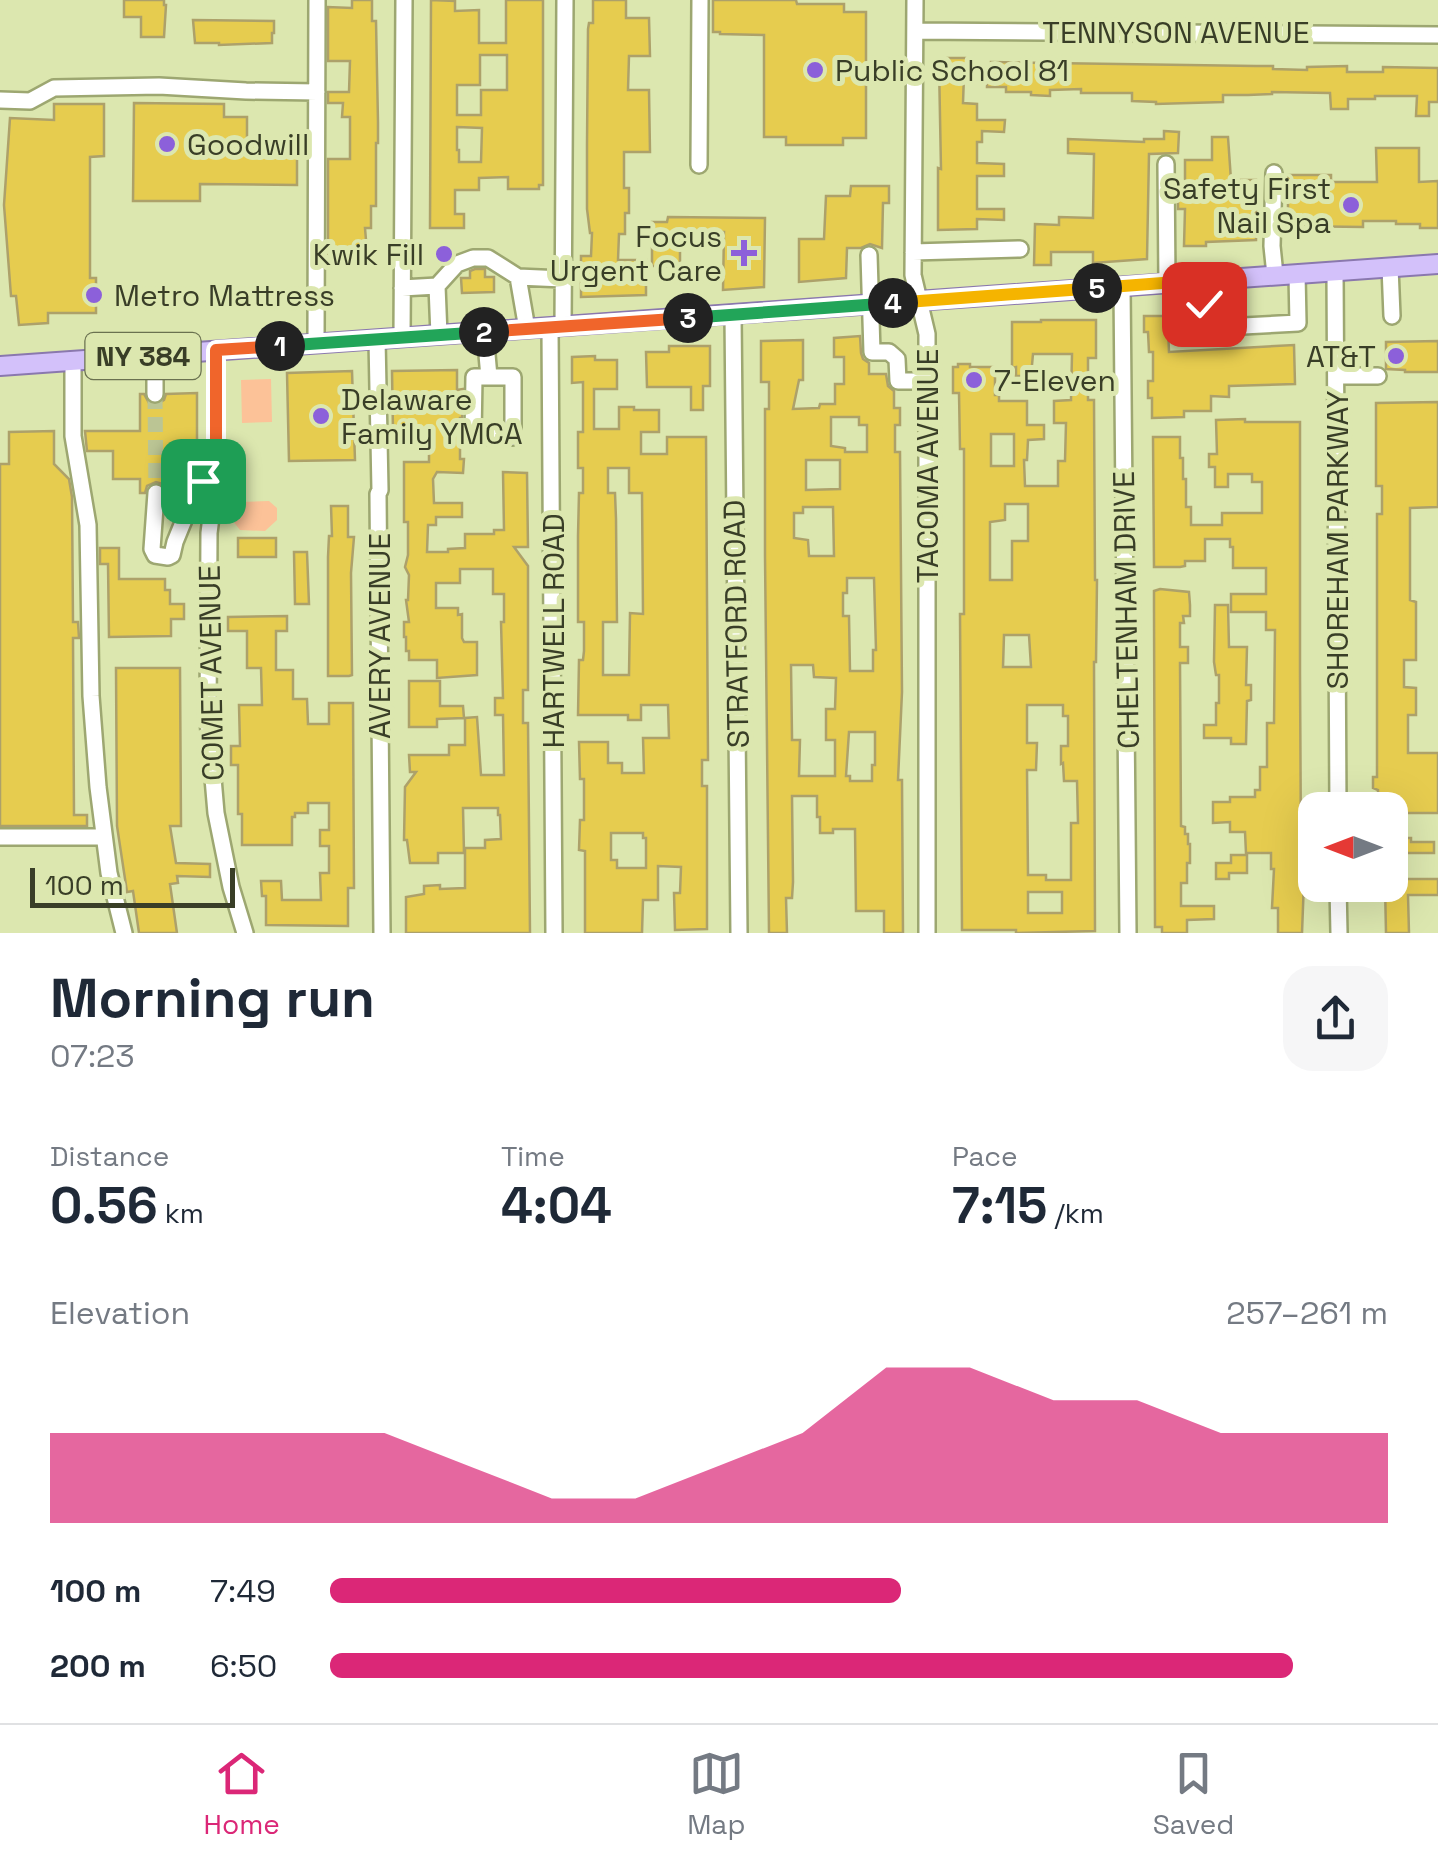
<!DOCTYPE html>
<html lang="en">
<head>
<meta charset="utf-8">
<style>
	body { margin:0; font-family:"Space Grotesk",sans-serif; background:#f6f6f7; color:#1f2937; height:100vh; display:flex; flex-direction:column; font-size:38px; white-space:nowrap }
	* { box-sizing:border-box; margin:0 }
	p { font-size:32px; color:#747a83 }
	.icon { flex:none; width:55px; height:55px; fill:none; stroke:currentColor; stroke-width:2; stroke-linecap:round; stroke-linejoin:round }
	.map { position:relative; height:933px; overflow:hidden }
	.panel { display:flex; flex-direction:column; background:#fff; flex:1 }
	.panel>* { flex:none }
	.needle { width:65px; rotate:270deg }
	.buttons { position:absolute; left:1298px; top:792px; display:grid; gap:20px }
	.buttons a { display:grid; place-items:center; width:110px; height:110px; border-radius:20px; background:#fff; box-shadow:0 10px 40px #0002; font-size:50px }
	.scale { position:absolute; left:30px; bottom:25px; width:205px; box-sizing:border-box; padding-left:10px; border:5px solid #393e27; border-top:0; font-size:28px; line-height:35px; white-space:nowrap; color:#393e27; -webkit-text-stroke:8px #dce7af; paint-order:stroke }
	.pin { position:absolute; display:grid; place-items:center; width:85px; height:85px; color:#fff; margin:-42px; border-radius:20px; box-shadow:0 5px 15px #0006 }
	.km { position:absolute; width:50px; height:50px; margin:-25px; border-radius:50%; background:#222; color:#fff; font-size:28px; line-height:50px; text-align:center }
	.round { display:grid; place-items:center; flex:none; width:105px; height:105px; border-radius:30px; background:#f6f6f7 }
	.summary { display:flex; align-items:center; justify-content:space-between; height:170px; padding:0 50px }
	h1 { font-size:55px; font-weight:700; line-height:75px }
	.metrics { display:grid; grid-template-columns:repeat(3,1fr); gap:15px; height:170px; padding:10px 50px }
	.metrics div { display:grid; align-content:center }
	.metrics b { font-size:50px; font-weight:700 }
	.metrics small { font-size:28px; font-weight:400 }
	.metrics p { font-size:28px }
	.chart { height:280px; padding:20px 50px }
	.chart p { display:flex; justify-content:space-between }
	.chart svg { width:100%; height:180px; margin-top:10px; fill:#db2777; opacity:.7 }
	ul { padding:0 50px; list-style:none; font-size:32px }
	li { display:grid; grid-template-columns:160px 120px 1fr; align-items:center; height:75px }
	li i { height:25px; border-radius:12px; background:#db2777 }
	.menu { display:flex; justify-content:space-around; align-items:center; height:140px; border-top:2px solid #e0e1e3; background:#fff; font-size:28px; color:#747a83 }
	.menu a { display:grid; justify-items:center; gap:5px }
	.menu .current { color:#db2777 }
	.map>svg:first-child { display:block }
	.green { fill:#fcc298 }
	.building { fill:#e6cc4f; stroke:#ada16a; stroke-width:2.5; fill-rule:evenodd }
	.lines { fill:none; stroke-linecap:round; stroke-linejoin:round }
	.minor-tunnel { stroke:#bbc594; stroke-width:15; stroke-dasharray:15 8; stroke-linecap:butt }
	.minor-casing { stroke:#9da771; stroke-width:20 }
	.major-casing { stroke:#8a78ae; stroke-width:22 }
	.minor { stroke:#fff; stroke-width:15 }
	.major { stroke:#d3c1fa; stroke-width:18 }
	.split-1-casing { stroke:#fff; stroke-width:20 }
	.split-2-casing { stroke:#fff; stroke-width:20 }
	.split-3-casing { stroke:#fff; stroke-width:20 }
	.split-4-casing { stroke:#fff; stroke-width:20 }
	.split-5-casing { stroke:#fff; stroke-width:20 }
	.split-6-casing { stroke:#fff; stroke-width:20 }
	.split-1 { stroke:#f0652b; stroke-width:12 }
	.split-2 { stroke:#22a559; stroke-width:12 }
	.split-3 { stroke:#f0652b; stroke-width:12 }
	.split-4 { stroke:#22a559; stroke-width:12 }
	.split-5 { stroke:#f5b400; stroke-width:12 }
	.split-6 { stroke:#f5b400; stroke-width:12 }
	.poi-dot { fill:#8c60da; stroke:#dce7af; stroke-width:4 }
	.labels { text-anchor:middle; dominant-baseline:central; stroke-width:10; stroke-linejoin:round; paint-order:stroke }
	.shield { fill:#dce7af; stroke:#6a7150; stroke-width:2.5 }
	.shield-label { font-size:28px; font-weight:bold; fill:#393e27 }
	.street-label { font-size:30px; fill:#393e27; stroke:#dce7af }
	.poi-label { font-size:30px; fill:#393e27; stroke:#dce7af; text-anchor:start }
</style>
</head>
<body>
<div class="map">
<svg width="1438" height="933" viewBox="0 0 1438 933">
	<rect width="100%" height="100%" fill="#dce7af"/>
	<path class="green" d="M271 379 272 422 242 423 241 380Z
		M269 501 277 508V520L265 531 240 530 233 521V508L240 502Z"/>
	<path class="building" d="M124 0H164V5H166L164 37H141V17H124Z
		M352 0H372V21H376L378 122V143H376V206H371V228H365L368 264 328 266V159H350V117H342L343 103H328V92H349L350 61H328V7L352 8Z
		M431 0 455 1V11L479 10V43H506V0H543V185H539V189H508V177L479 178V190H455V214H464V228H430ZM480 55H507V90H481V115H457V85H480ZM457 127 482 128 481 162H459V150H457Z
		M593 0H626V18H649L650 56H629L628 90H649L650 152H624V188H629V213H625V234H619L618 260H646V295L581 297V256H591L592 233H590L587 209V144L588 29 589 23H593Z
		M713 0H796L797 4H844V12H866V138H843V145H786V137H764V35L720 34V32H713Z
		M193 20 274 21V33H272V43L219 45V43H195Z
		M946 58H970V75H964L963 103 977 104V120H1005L1004 132 982 131V142H977V163L1004 164V176H977V209H1004V220L977 219V229L938 230V168L941 169 939 64H947Z
		M991 62 1256 66H1273V69L1307 70V67L1347 66V72H1383V67L1438 68V102H1429V116H1416L1417 96H1375V99H1348V109H1331L1330 93 1272 92V94L1248 95H1223V102L1156 104V102L1132 101V93H1081V89L1050 90V96L1031 95V92H1006V87H987V67H991Z
		M134 103 224 104V117H247V141L297 142V185L200 184V201H133Z
		M54 104H104V156L90 157V278H96V313H48V323L19 325 16 296H11L4 205 10 118 54 120Z
		M1164 131 1179 132 1178 153 1149 154 1147 259 1093 263V252H1051V265H1034L1035 224 1059 225V217L1093 218 1094 154 1068 153V139L1144 142V139H1164Z
		M1212 137H1228L1231 180H1256V240L1206 242V246H1184L1185 209H1178V197H1185V160H1212Z
		M1376 148H1419V182L1438 181V228H1420V224H1396V221H1363V227L1288 226V175H1331V182H1377Z
		M851 186H889V203H883L882 248 870 244 861 248H847L846 278 799 282V239H824L826 196H850Z
		M668 217 765 218 764 287 723 290 724 232H680V263H673V266H652V222H667Z
		M475 269H485V277H494V292L462 293 461 278H470V271Z
		M1144 316H1176V327H1168L1169 352 1294 345 1295 384 1229 386V397L1211 396V411H1184V417L1152 418V398H1148V381H1153V352H1149L1148 332H1144Z
		M1041 320H1096V358H1088V400H1094L1095 580H1097L1096 662H1094L1095 931 1016 933V930H962L960 614H964V449H960L959 393H953V367H958V364H970V367H995V395H999V401H1027V425H1044V439L1028 440 1027 460H1024L1025 486H1058V461H1065L1066 423H1054V401L1071 400 1072 354H1033L1031 376H1016V367L1012 368V322H1041ZM991 434H1014V466H991ZM1005 504H1028V541H1012V580H990V522L1005 520ZM1004 635H1029L1031 667H1003ZM1027 705H1063V716H1068V746H1061V764L1063 763 1064 781H1077L1078 823H1071V880H1046V875H1028L1027 770H1036L1037 743H1027ZM1028 892H1062V913H1028Z
		M860 336 861 353 863 359 869 363V374H886L888 386 894 391V408H900V425H895V452H900L902 692 898 780H902L903 933H884V911H856L855 829H833V833H820V817H817V796H792L793 882 792 898H786L787 933H769L765 556V409H769V382H761V341L803 340V380H799L793 409 819 408 820 404H835V384H844V357H834V338ZM831 417H859V425H867V452H845V448L831 446ZM806 460H840V489L806 490ZM803 507H833L834 556H809L808 540 794 538V513H803ZM847 578H874L876 650H873V671H850L849 616H843V593H847ZM791 665H813L814 677 836 678 835 709H826V740H835V776H799L800 740H792V736ZM849 732H875V765H872V781H850V776H846Z
		M1438 341V372H1405V370L1386 369V342Z
		M669 346H710V386H703V410H691V387H647L646 352H669Z
		M595 356V360H617V389H594V429H619V407H634V410H659V432H641V454H667V437H706L708 760H702V786H707V929L675 930 674 893H680L681 867 658 866V900H643L642 933H585V851L579 850 580 820H584V779H580L579 742H608V763H622V773H644L643 738H669L668 705H641V720H628V715H578L579 660H583L584 651V622H578V536L579 493H583V468H578V432H583V382L572 383V357ZM608 468H629V493H642L643 614 630 613 629 675H603V622H617L616 519 615 493H608ZM611 833H643V838H646V868H617V860H611Z
		M457 370V390L463 389 462 418H460V459H464L463 473 437 472 433 479 434 503H462V517H436V525H428L427 552H448V549L465 548V534H494V530H504L503 472 527 473 528 547H514L528 566V690H523V723H528L530 933H406V897L424 894V886L440 885V889L465 888V848H485V840L501 839 500 815H498V808H463L464 853H438V863H410L407 840H404L405 787 416 772H410L409 755H449V745H465V718L477 717 481 775H504L503 715H495V698H503L501 622H504V594H493V569H460V583H436V608H458V615L462 614V638L464 642H477V675L437 678V660H409V651H406V637H404V622H409L406 600H408L409 575 405 567 408 555V522H404V462H429V432H393L392 371Z
		M352 371 355 460 289 461 287 373Z
		M197 393V466H190V479L183 493H167L163 484 156 482 147 486 145 493H140V479H113V451H87L85 431H140V394H144L149 403 156 405 164 400 166 394Z
		M1438 402V507L1410 508V600L1416 602V660H1404V687L1416 688V715H1408V753H1438V813H1404V838H1411V842H1434V853H1404V879H1438V895H1408L1409 933H1386L1385 885H1390V810H1378V790L1373 788V777H1377V514H1382V486H1376V403Z
		M1245 419V422H1300V673L1301 854 1304 881 1302 933H1278V908H1272L1274 869H1271V853H1246L1245 832H1230V822L1213 823V802H1230V797H1255V790H1260V767H1267V723H1274L1275 630H1266V612H1231V594H1266V568H1233V547H1230V539H1205V561H1185V566L1180 567H1154L1153 437H1180V458H1183V479H1186V507H1191V525H1222V513H1262V482H1252V474H1228V487H1215V467H1209V454H1217L1216 420Z
		M54 431V464L69 479 72 497 73 622H78L79 638H73L74 815H87V826H0V464H9V432Z
		M331 506H348V537H354L351 573 352 675 349 676H328V557L329 536H332Z
		M238 538H276V557H238Z
		M100 548H119V579H165V590H170V604H184V619H171V636L109 637 108 564H100Z
		M294 552H307L309 604H295Z
		M1160 589 1189 592 1190 605V616H1183L1184 623H1180V647H1188V663H1180L1181 826 1185 827V834H1188V844H1190V863H1187V883H1181V906H1214V919L1187 920V933H1162V927H1155L1154 608V591Z
		M1215 605H1228L1229 647H1247L1246 685H1251V700L1247 701 1246 744H1231V738H1204V725H1216V703H1219V675H1216L1214 662Z
		M287 616V631H276V670H293V699H307L308 724H329V703H353L354 888H348V926L266 925V896H262L261 881H281L282 900H321L320 873H329V846H320V830H329V803H308V813H295V817H292V845H242V814H238V765H231V746H240L239 705H262L261 668H247V631H228V617Z
		M116 668H180L181 826H170L176 863 210 864V877L177 876 178 883 170 884 177 933H139L133 891 127 892 117 826Z
		M409 681H440V706H463L464 718 437 719V727H409Z
		M1231 855H1247V873H1229V879H1216V863H1231Z"/>
	<g class="lines">
		<path class="minor-tunnel" d="M155 394 156 493"/>
		<g class="minor-casing">
			<path id="minor" d="M915 0 913 275 927 334V933
				M915 31 1438 35
				M0 100 30 101 54 88 159 86 246 91 317 92
				M1166 164 1167 283
				M699 165 700 0
				M1274 173 1272 246 1275 275
				M913 252 1020 249
				M869 255 872 352H889L897 359 898 381H927
				M1390 267 1392 316
				M1335 271 1338 810
				M518 277 527 329
				M1202 281 1205 328 1298 323 1297 274
				M437 286 439 335
				M1122 286 1128 933
				M402 288 437 286 457 264 473 258H488L518 277 563 279
				M733 315 739 933
				M563 327 565 0
				M550 328 554 933
				M485 332 489 377H474L473 436 513 437V377H489
				M402 338 404 0
				M377 339 380 490 378 494 382 933
				M316 344 317 0
				M216 350V477L209 533 208 720 216 813 231 887 245 933
				M155 355V394
				M73 361V436L88 525 91 696 98 787 109 873 124 933
				M1336 376H1378
				M156 493 152 549 155 555 168 557 172 555 175 542 197 488 203 481 216 477
				M0 837H103
				M1338 885 1339 933"/>
		</g>
		<g class="major-casing">
			<path id="major" d="M0 366 1438 264"/>
		</g>
		<use href="#minor" class="minor"/>
		<use href="#major" class="major"/>
	</g>
	<g class="lines">
		<g class="split-1-casing">
			<path id="split-1" d="M203 481 216 477V350L280 346"/>
		</g>
		<g class="split-2-casing">
			<path id="split-2" d="M280 346 484 332"/>
		</g>
		<g class="split-3-casing">
			<path id="split-3" d="M484 332 688 318"/>
		</g>
		<g class="split-4-casing">
			<path id="split-4" d="M688 318 893 303"/>
		</g>
		<g class="split-5-casing">
			<path id="split-5" d="M893 303 1097 288"/>
		</g>
		<g class="split-6-casing">
			<path id="split-6" d="M1097 288 1202 280 1204 304"/>
		</g>
		<use href="#split-1" class="split-1"/>
		<use href="#split-2" class="split-2"/>
		<use href="#split-3" class="split-3"/>
		<use href="#split-4" class="split-4"/>
		<use href="#split-5" class="split-5"/>
		<use href="#split-6" class="split-6"/>
	</g>
	<g class="poi-dot">
		<circle cx="815" cy="70" r="10"/>
		<circle cx="167" cy="144" r="10"/>
		<circle cx="1351" cy="205" r="10"/>
		<path d="M739 238h10v10h10v10h-10v10h-10v-10h-10v-10h10z"/>
		<circle cx="444" cy="254" r="10"/>
		<circle cx="94" cy="295" r="10"/>
		<circle cx="1396" cy="356" r="10"/>
		<circle cx="974" cy="380" r="10"/>
		<circle cx="321" cy="416" r="10"/>
	</g>
	<g class="labels">
		<rect class="shield" x="85.5" y="333" width="115" height="46" rx="8"/>
		<g class="shield-label">
			<text x="143" y="356">NY 384</text>
		</g>
		<g class="street-label">
			<text x="1176" y="32">TENNYSON AVENUE</text>
			<text transform="translate(927 466) rotate(-90)">TACOMA AVENUE</text>
			<text transform="translate(1337 540) rotate(-90)">SHOREHAM PARKWAY</text>
			<text transform="translate(1126 610) rotate(-91)">CHELTENHAM DRIVE</text>
			<text transform="translate(736 624) rotate(-91)">STRATFORD ROAD</text>
			<text transform="translate(553 631) rotate(-90)">HARTWELL ROAD</text>
			<text transform="translate(379 636) rotate(-90)">AVERY AVENUE</text>
			<text transform="translate(211 673) rotate(-91)">COMET AVENUE</text>
		</g>
		<g class="poi-label">
			<text x="835" y="70">Public School 81</text>
			<text x="187" y="144">Goodwill</text>
			<text x="1331" y="188" text-anchor="end">Safety First<tspan x="1331" dy="34">Nail Spa</tspan></text>
			<text x="722" y="236" text-anchor="end">Focus<tspan x="722" dy="34">Urgent Care</tspan></text>
			<text x="424" y="254" text-anchor="end">Kwik Fill</text>
			<text x="114" y="295">Metro Mattress</text>
			<text x="1376" y="356" text-anchor="end">AT&amp;T</text>
			<text x="994" y="380">7-Eleven</text>
			<text x="341" y="399">Delaware<tspan x="341" dy="34">Family YMCA</tspan></text>
		</g>
	</g>
</svg>
<div class="buttons">
<a><svg class="needle" viewBox="-14 -14 28 28"><path d="M0-13l5 13h-10z" fill="#e53935"/><path d="M0 13l5-13h-10z" fill="#747a83"/></svg></a>
</div>
<div class="scale">100 m</div>
<div class="pin" style="left:203px;top:481px;background:#1e9e55"><svg class="icon" aria-label="arrive" viewBox="0 0 24 24"><path d="M6 21V4h12l-3 4 3 4H6"/></svg></div>
<div class="pin" style="left:1204px;top:304px;background:#d93025"><svg class="icon" aria-label="check" viewBox="0 0 24 24"><path d="M5 12l5 5 9-10"/></svg></div>
<b class="km" style="left:280px;top:346px">1</b>
<b class="km" style="left:484px;top:332px">2</b>
<b class="km" style="left:688px;top:318px">3</b>
<b class="km" style="left:893px;top:303px">4</b>
<b class="km" style="left:1097px;top:288px">5</b>
</div>
<section class="panel">
<div class="summary"><div><h1>Morning run</h1><p>07:23</p></div><a class="round"><svg class="icon" aria-label="share" viewBox="0 0 24 24"><path d="M12 15V3M7 8l5-5 5 5M5 13v7h14v-7"/></svg></a></div>
<div class="metrics">
<div><p>Distance</p><b>0.56<small> km</small></b></div>
<div><p>Time</p><b>4:04</b></div>
<div><p>Pace</p><b>7:15<small> /km</small></b></div>
</div>
<div class="chart"><p><span>Elevation</span>257–261 m</p>
<svg viewBox="0 0 160 44" preserveAspectRatio="none"><path d="M0 44V22L10 22L20 22L30 22L40 22L50 30L60 38L70 38L80 30L90 22L100 6L110 6L120 14L130 14L140 22L150 22L160 22V44z"/></svg>
</div>
<ul>
<li><b>100 m</b>7:49<i style="width:54%"></i></li>
<li><b>200 m</b>6:50<i style="width:91%"></i></li>
</ul>
</section>
<nav class="menu">
<a class="current"><svg class="icon" aria-label="home" viewBox="0 0 24 24"><path d="M3 11l9-7 9 7M6 9v11h12V9"/></svg>Home</a>
<a><svg class="icon" aria-label="map" viewBox="0 0 24 24"><path d="M3 6l6-2 6 2 6-2v14l-6 2-6-2-6 2zM9 4v14M15 6v14"/></svg>Map</a>
<a><svg class="icon" aria-label="saved" viewBox="0 0 24 24"><path d="M7 4h10v16l-5-4-5 4z"/></svg>Saved</a>
</nav>
</body>
</html>
